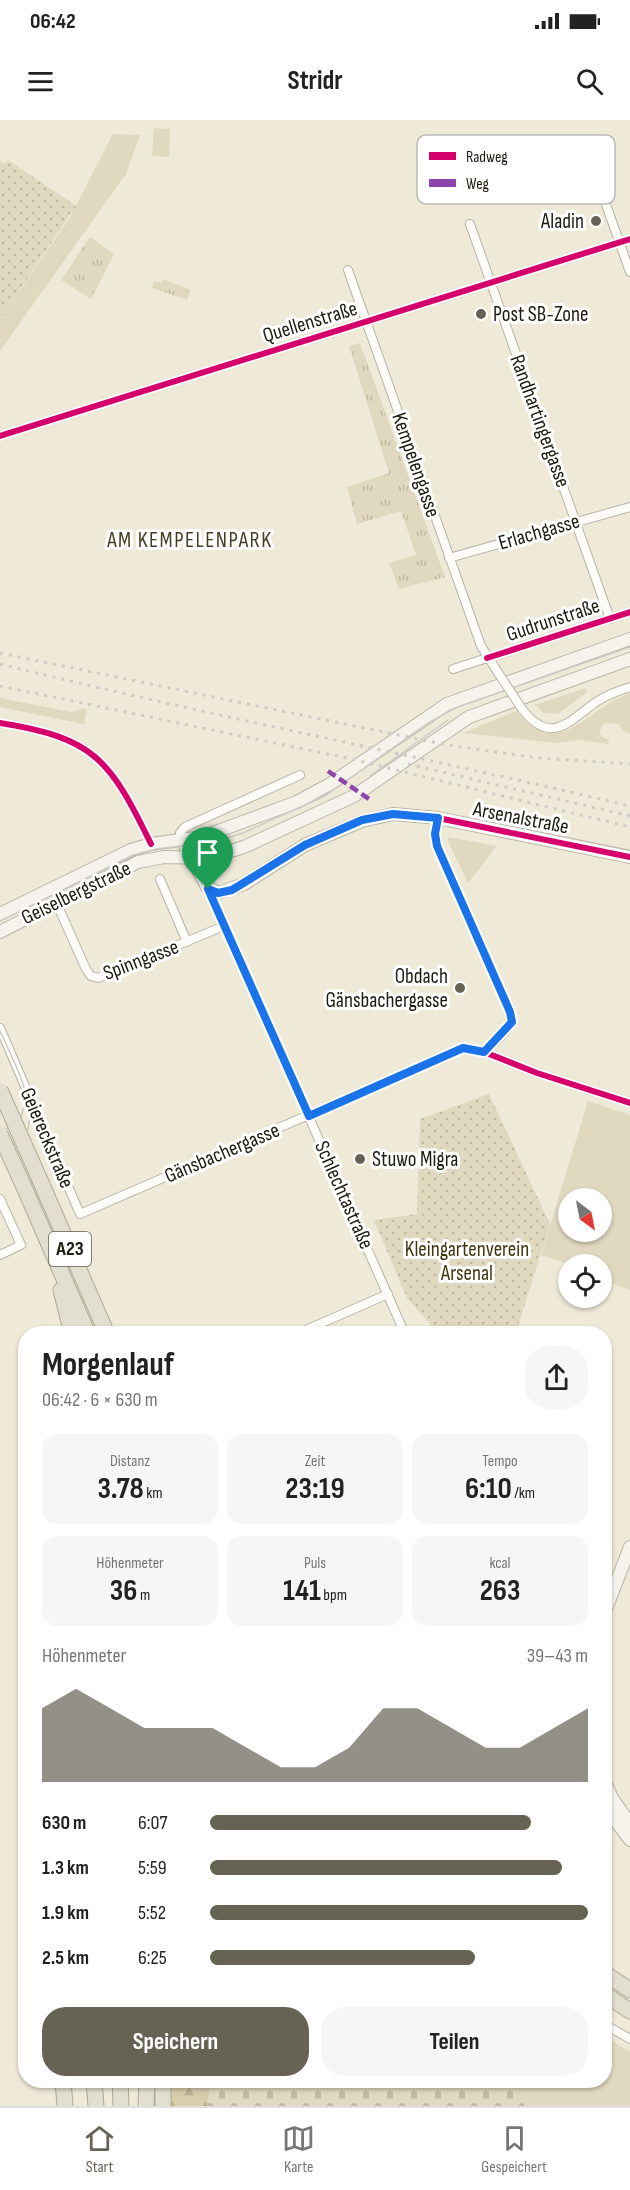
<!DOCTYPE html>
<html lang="de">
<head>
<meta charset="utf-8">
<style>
	body { margin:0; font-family:"Sofia Sans Condensed",sans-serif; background:#f6f6f6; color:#222; height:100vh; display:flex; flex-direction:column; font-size:22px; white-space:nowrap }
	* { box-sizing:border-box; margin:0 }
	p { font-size:20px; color:#767676 }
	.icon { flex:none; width:33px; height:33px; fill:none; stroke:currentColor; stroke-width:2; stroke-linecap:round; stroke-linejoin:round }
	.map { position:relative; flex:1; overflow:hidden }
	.side { position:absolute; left:18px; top:1206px; width:594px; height:762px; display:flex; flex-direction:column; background:#fff; border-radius:24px; box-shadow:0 2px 4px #0004 }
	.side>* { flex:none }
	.needle { width:39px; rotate:148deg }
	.controls { position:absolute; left:558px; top:1068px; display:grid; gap:12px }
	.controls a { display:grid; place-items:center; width:54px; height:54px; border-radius:50%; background:#fff; box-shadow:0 2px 4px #0004; font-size:30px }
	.pin { position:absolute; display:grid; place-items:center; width:51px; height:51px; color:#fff; margin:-62px -26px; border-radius:50% 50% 50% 0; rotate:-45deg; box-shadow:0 0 6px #0007 }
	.pin .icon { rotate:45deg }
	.round { display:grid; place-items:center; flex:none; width:63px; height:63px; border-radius:24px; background:#f6f6f6 }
	.head { display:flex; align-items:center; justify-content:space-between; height:102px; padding:0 24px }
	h1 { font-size:33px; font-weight:700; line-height:45px }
	.stats { display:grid; grid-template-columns:repeat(3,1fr); gap:9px; height:102px; padding:6px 24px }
	.stats div { display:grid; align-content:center; border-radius:15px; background:#f6f6f6; text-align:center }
	.stats b { font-size:30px; font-weight:700 }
	.stats small { font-size:16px; font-weight:400 }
	.stats p { font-size:16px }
	.chart { height:168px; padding:12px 24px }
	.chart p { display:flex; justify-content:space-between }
	.chart svg { width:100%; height:108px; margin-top:6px; fill:#666355; opacity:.7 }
	.cta { display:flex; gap:12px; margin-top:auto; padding:12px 24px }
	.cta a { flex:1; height:69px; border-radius:24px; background:#666355; color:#fff; font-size:24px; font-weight:700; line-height:69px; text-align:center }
	.cta a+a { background:#f6f6f6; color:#222 }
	ul { padding:0 24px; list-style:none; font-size:20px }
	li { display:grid; grid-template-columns:96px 72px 1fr; align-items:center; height:45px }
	li i { height:15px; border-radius:8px; background:#666355 }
	.status { display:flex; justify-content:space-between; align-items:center; height:42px; padding:0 30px; background:#fff; direction:ltr }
	.status svg { height:16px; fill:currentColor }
	header { display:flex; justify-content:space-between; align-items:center; height:78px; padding:0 24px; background:#fff; font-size:27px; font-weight:700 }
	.tab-bar { display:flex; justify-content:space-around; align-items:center; height:84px; border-top:2px solid #e0e0e0; background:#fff; font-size:16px; color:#767676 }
	.tab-bar a { display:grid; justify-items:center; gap:3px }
	.tab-bar .on { color:#666355 }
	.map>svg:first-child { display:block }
	.grass { fill:#e0d8bf; fill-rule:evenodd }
	.forest { fill:url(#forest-firs) }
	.cemetery { fill:url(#cemetery-stones) }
	.park { fill:url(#park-tufts) }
	.garden { fill:url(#garden-dots) }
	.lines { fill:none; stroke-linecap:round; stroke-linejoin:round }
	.street-casing { stroke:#b8b4a6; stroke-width:10 }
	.secondary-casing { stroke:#b8b4a6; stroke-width:14 }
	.highway-casing { stroke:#b0aa94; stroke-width:17 }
	.street { stroke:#fdfcf9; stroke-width:8 }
	.secondary { stroke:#f5f3ec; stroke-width:12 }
	.highway { stroke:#e2dfd0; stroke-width:15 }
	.tram { stroke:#cdcbc6; stroke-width:1.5 }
	.rail { stroke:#cdcbc6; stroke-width:3; stroke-dasharray:3 6; stroke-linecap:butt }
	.street-bridge-casing { stroke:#b8b4a6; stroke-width:10; stroke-linecap:butt }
	.highway-bridge-casing { stroke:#b0aa94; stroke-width:17; stroke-linecap:butt }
	.street-bridge { stroke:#fdfcf9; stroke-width:8 }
	.highway-bridge { stroke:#e2dfd0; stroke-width:15 }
	.quiet { stroke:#8e44ad; stroke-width:4.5; stroke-dasharray:9 4.5; stroke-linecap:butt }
	.cycleway-casing { stroke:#fff; stroke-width:10 }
	.cycleway { stroke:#d6006c; stroke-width:6 }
	.route-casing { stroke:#fff; stroke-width:12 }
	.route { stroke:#1a73e8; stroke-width:8 }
	.poi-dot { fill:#666355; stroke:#fff; stroke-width:2 }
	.labels { text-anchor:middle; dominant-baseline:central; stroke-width:6; stroke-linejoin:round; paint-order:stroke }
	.shield { fill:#fff; stroke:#615f57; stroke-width:1.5 }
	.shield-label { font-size:20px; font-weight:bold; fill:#1d1a0f }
	.poi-label { font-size:21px; fill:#1d1a0f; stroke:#fff; text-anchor:end }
	.street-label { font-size:21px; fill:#1d1a0f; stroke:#fff }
	.park-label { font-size:21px; fill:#40360e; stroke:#fff }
	.neighbourhood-label { font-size:22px; letter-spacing:1.5px; fill:#453e23; stroke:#fff }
	.key { fill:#fff; stroke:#bbbab7; stroke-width:1.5 }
	.key-label { font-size:16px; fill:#1d1a0f }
</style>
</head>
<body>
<div class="status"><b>06:42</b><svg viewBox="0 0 49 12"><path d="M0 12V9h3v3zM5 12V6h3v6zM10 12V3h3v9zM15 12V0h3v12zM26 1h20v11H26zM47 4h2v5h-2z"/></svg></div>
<header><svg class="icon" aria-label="menu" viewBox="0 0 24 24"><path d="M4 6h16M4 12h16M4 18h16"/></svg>Stridr<svg class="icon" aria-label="search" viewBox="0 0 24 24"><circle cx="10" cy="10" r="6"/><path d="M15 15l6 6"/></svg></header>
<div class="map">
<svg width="630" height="1986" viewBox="0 0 630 1986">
	<defs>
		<pattern id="forest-firs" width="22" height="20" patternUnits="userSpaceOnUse" patternTransform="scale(1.5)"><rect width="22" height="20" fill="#d8ceac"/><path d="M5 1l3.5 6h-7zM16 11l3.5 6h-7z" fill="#b9b093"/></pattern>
		<pattern id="cemetery-stones" width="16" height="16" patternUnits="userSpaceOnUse" patternTransform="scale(1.5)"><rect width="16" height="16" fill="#e0d8bf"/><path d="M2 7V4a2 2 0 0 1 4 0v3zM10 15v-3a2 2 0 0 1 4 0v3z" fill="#c0b9a3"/></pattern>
		<pattern id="park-tufts" width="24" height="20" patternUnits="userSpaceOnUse" patternTransform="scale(1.5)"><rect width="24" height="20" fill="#e0d8bf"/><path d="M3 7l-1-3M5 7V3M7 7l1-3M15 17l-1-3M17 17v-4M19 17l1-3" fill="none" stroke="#c0b9a3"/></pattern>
		<pattern id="garden-dots" width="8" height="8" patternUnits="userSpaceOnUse" patternTransform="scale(1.5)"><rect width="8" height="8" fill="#e0d8bf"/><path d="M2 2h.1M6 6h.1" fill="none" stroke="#c0b9a3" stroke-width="1.8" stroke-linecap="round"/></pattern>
	</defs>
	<rect width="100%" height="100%" fill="#efead8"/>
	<path class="grass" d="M154 8 170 9 169 37 152 36Z
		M113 14 140 15 126 54 0 231V199L69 99Z
		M586 568 587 572 558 594 544 593 535 585Z
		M630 573V614L623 611 619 604 604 603 599 611 602 617 609 620 608 624 580 620 556 623 463 613 516 591C559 644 586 588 630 573Z
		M0 578 71 592 84 588 87 590 84 604 0 587Z
		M448 717 497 726 468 763 448 721Z
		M588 981 630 995V1170L602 1160V1144H570L541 1135ZM568 1078H602V1112H568Z
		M605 1916 630 1932V1986H524L527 1961 604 1960Z"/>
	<path class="forest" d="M172 1961H210L208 1986H170Z"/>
	<path class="cemetery" d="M274 1960H527V1961L524 1986H208L210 1961 273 1965Z"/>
	<path class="park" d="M517 53 525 73 493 85 485 64Z
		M90 117 114 134 91 179 61 160Z
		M163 159 191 170 187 180 152 168 154 161 162 163Z
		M360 223 445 457 399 469 389 443 416 435 401 391 357 404 347 367 389 353 349 226Z"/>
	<path class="garden" d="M8 40 76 86 0 199V41L5 44Z
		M489 974 550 1104 516 1213H428L430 1204 407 1178 374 1100 417 1094 420 999Z"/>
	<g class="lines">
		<g class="street-casing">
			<path id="street" d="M599 65 630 152
				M470 104 610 499
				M348 150 481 526 497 551
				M0 316 630 119
				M449 438 630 387
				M453 549 630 492
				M522 589C549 624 567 604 592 585 603 576 617 571 630 567
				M0 603C95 618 110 640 151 724
				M438 698 435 714 437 726 511 894C513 910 495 921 484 932
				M182 720 180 713 185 707 300 655
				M160 759 187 822
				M208 769 405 1214
				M56 782 86 849 91 856 98 858 224 806
				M0 908 80 1094 463 928 484 932 537 953 630 983
				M0 1079 21 1125 0 1135
				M308 1209 388 1174
				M604 1904 630 1919"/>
		</g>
		<g class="secondary-casing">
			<path id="secondary" d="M182 720 207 767 218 773 244 764 305 725 362 701 393 694 438 698 630 737
				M0 794 131 730 151 724 202 717 297 682 330 664 447 584 630 519
				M0 812 138 742 164 737 208 738 244 727 354 676 469 597 630 539
				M604 1494 630 1427
				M604 1660 612 1678 630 1704
				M604 1685 630 1720"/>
		</g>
		<g class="highway-casing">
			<path id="highway" d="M40 1060 107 1214
				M24 1067 88 1214
				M61 1170 72 1214
				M604 1853 630 1870
				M604 1874 630 1891
				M63 1960 65 1986
				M94 1960 96 1986
				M120 1960 121 1986
				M146 1986 147 1960
				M163 1986V1960"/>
		</g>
		<use href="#street" class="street"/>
		<use href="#secondary" class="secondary"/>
		<use href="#highway" class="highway"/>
		<path class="tram" d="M370 656 448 600
			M0 801 133 735 156 729 214 722 243 713 325 676 425 605 455 588 630 527
			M0 911C12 939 60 1022 0 1027
			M0 1013 20 1000 25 983"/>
		<path class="rail" d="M0 533 447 625 539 638 630 644
			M0 544C209 596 421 636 630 686
			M0 566 347 638 630 707
			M408 644 630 696"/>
		<g class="street-bridge-casing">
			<path id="street-bridge" d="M497 551 522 589"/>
		</g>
		<g class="highway-bridge-casing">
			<path id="highway-bridge" d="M0 970 40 1060
				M0 1014 24 1067"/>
		</g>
		<use href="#street-bridge" class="street-bridge"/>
		<use href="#highway-bridge" class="highway-bridge"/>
		<path class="quiet" d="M328 651 369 679"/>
		<g class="cycleway-casing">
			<path id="cycleway" d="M0 316 630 119
				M487 538 630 492
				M0 603C95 618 110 640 151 724
				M208 769 218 773 232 770 305 725 362 701 393 694 438 698 630 737
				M309 996 463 928 484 932 537 953 630 983"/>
		</g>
		<use href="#cycleway" class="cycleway"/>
	</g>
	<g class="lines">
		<g class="route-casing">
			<path id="route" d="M393 694 438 698 435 714 437 726 510 892 512 902 484 932 463 928 309 996 208 769 218 773 232 770 305 725 362 700Z"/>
		</g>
		<use href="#route" class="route"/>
	</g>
	<g class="poi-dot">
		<circle cx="596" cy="101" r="6"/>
		<circle cx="481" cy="194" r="6"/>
		<circle cx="460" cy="868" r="6"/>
		<circle cx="360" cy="1039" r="6"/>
	</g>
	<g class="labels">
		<rect class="shield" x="49" y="1112" width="42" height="34" rx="4.5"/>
		<g class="shield-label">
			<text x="70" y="1129">A23</text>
		</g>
		<g class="poi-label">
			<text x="584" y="101">Aladin</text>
			<text x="493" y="194" text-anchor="start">Post SB-Zone</text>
			<text x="448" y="856">Obdach<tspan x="448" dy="24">Gänsbachergasse</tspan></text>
			<text x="372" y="1039" text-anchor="start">Stuwo Migra</text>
		</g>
		<g class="street-label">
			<text transform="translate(310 202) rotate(-17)">Quellenstraße</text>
			<text transform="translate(540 301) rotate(70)">Randhartingergasse</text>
			<text transform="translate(416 345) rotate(71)">Kempelengasse</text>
			<text transform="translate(539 412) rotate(-16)">Erlachgasse</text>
			<text transform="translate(553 500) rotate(-18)">Gudrunstraße</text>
			<text transform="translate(521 698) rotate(11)">Arsenalstraße</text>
			<text transform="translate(76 773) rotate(-26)">Geiselbergstraße</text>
			<text transform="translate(141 840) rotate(-21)">Spinngasse</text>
			<text transform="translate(47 1018) rotate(67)">Geiereckstraße</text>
			<text transform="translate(222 1033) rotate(-23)">Gänsbachergasse</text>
			<text transform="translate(344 1075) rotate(66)">Schlechtastraße</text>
		</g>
		<g class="park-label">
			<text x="467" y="1129">Kleingartenverein<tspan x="467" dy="24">Arsenal</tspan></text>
		</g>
		<g class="neighbourhood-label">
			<text x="190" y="420">AM KEMPELENPARK</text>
		</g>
	</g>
	<rect x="417" y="15" width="198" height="69" rx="9" class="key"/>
	<rect x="429" y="32" width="27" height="8" fill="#d6006c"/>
	<rect x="429" y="59" width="27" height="8" fill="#8e44ad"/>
	<g class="key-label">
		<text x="466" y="42">Radweg</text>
		<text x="466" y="69">Weg</text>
	</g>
</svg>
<div class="controls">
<a><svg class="needle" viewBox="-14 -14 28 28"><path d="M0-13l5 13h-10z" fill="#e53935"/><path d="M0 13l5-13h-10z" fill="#767676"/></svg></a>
<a><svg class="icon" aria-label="locate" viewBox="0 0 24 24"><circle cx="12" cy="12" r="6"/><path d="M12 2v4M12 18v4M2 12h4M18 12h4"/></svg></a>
</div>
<div class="pin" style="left:208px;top:769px;background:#1e9e55"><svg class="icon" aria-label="arrive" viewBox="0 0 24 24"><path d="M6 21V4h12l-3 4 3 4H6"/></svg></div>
<section class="side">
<div class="head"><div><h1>Morgenlauf</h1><p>06:42 · 6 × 630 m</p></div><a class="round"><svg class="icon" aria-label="share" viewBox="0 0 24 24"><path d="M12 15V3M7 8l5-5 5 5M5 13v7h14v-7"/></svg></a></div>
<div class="stats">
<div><p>Distanz</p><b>3.78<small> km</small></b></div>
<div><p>Zeit</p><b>23:19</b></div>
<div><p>Tempo</p><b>6:10<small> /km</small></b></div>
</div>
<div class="stats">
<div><p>Höhenmeter</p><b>36<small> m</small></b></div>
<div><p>Puls</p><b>141<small> bpm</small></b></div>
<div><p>kcal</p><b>263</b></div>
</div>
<div class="chart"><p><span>Höhenmeter</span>39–43 m</p>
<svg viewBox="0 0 160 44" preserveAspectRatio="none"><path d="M0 44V14L10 6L20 14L30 22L40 22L50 22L60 30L70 38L80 38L90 30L100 14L110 14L120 22L130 30L140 30L150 22L160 14V44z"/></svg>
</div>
<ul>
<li><b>630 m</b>6:07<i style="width:85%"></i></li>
<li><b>1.3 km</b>5:59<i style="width:93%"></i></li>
<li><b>1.9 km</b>5:52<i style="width:100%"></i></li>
<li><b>2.5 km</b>6:25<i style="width:70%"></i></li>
</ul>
<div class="cta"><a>Speichern</a><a>Teilen</a></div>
</section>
</div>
<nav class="tab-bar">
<a class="on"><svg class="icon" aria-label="home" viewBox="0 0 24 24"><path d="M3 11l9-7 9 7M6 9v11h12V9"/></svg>Start</a>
<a><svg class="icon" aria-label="map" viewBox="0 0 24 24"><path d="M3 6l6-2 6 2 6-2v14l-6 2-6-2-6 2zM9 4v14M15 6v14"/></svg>Karte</a>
<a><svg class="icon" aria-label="saved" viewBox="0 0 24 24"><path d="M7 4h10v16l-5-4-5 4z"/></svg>Gespeichert</a>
</nav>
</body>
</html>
